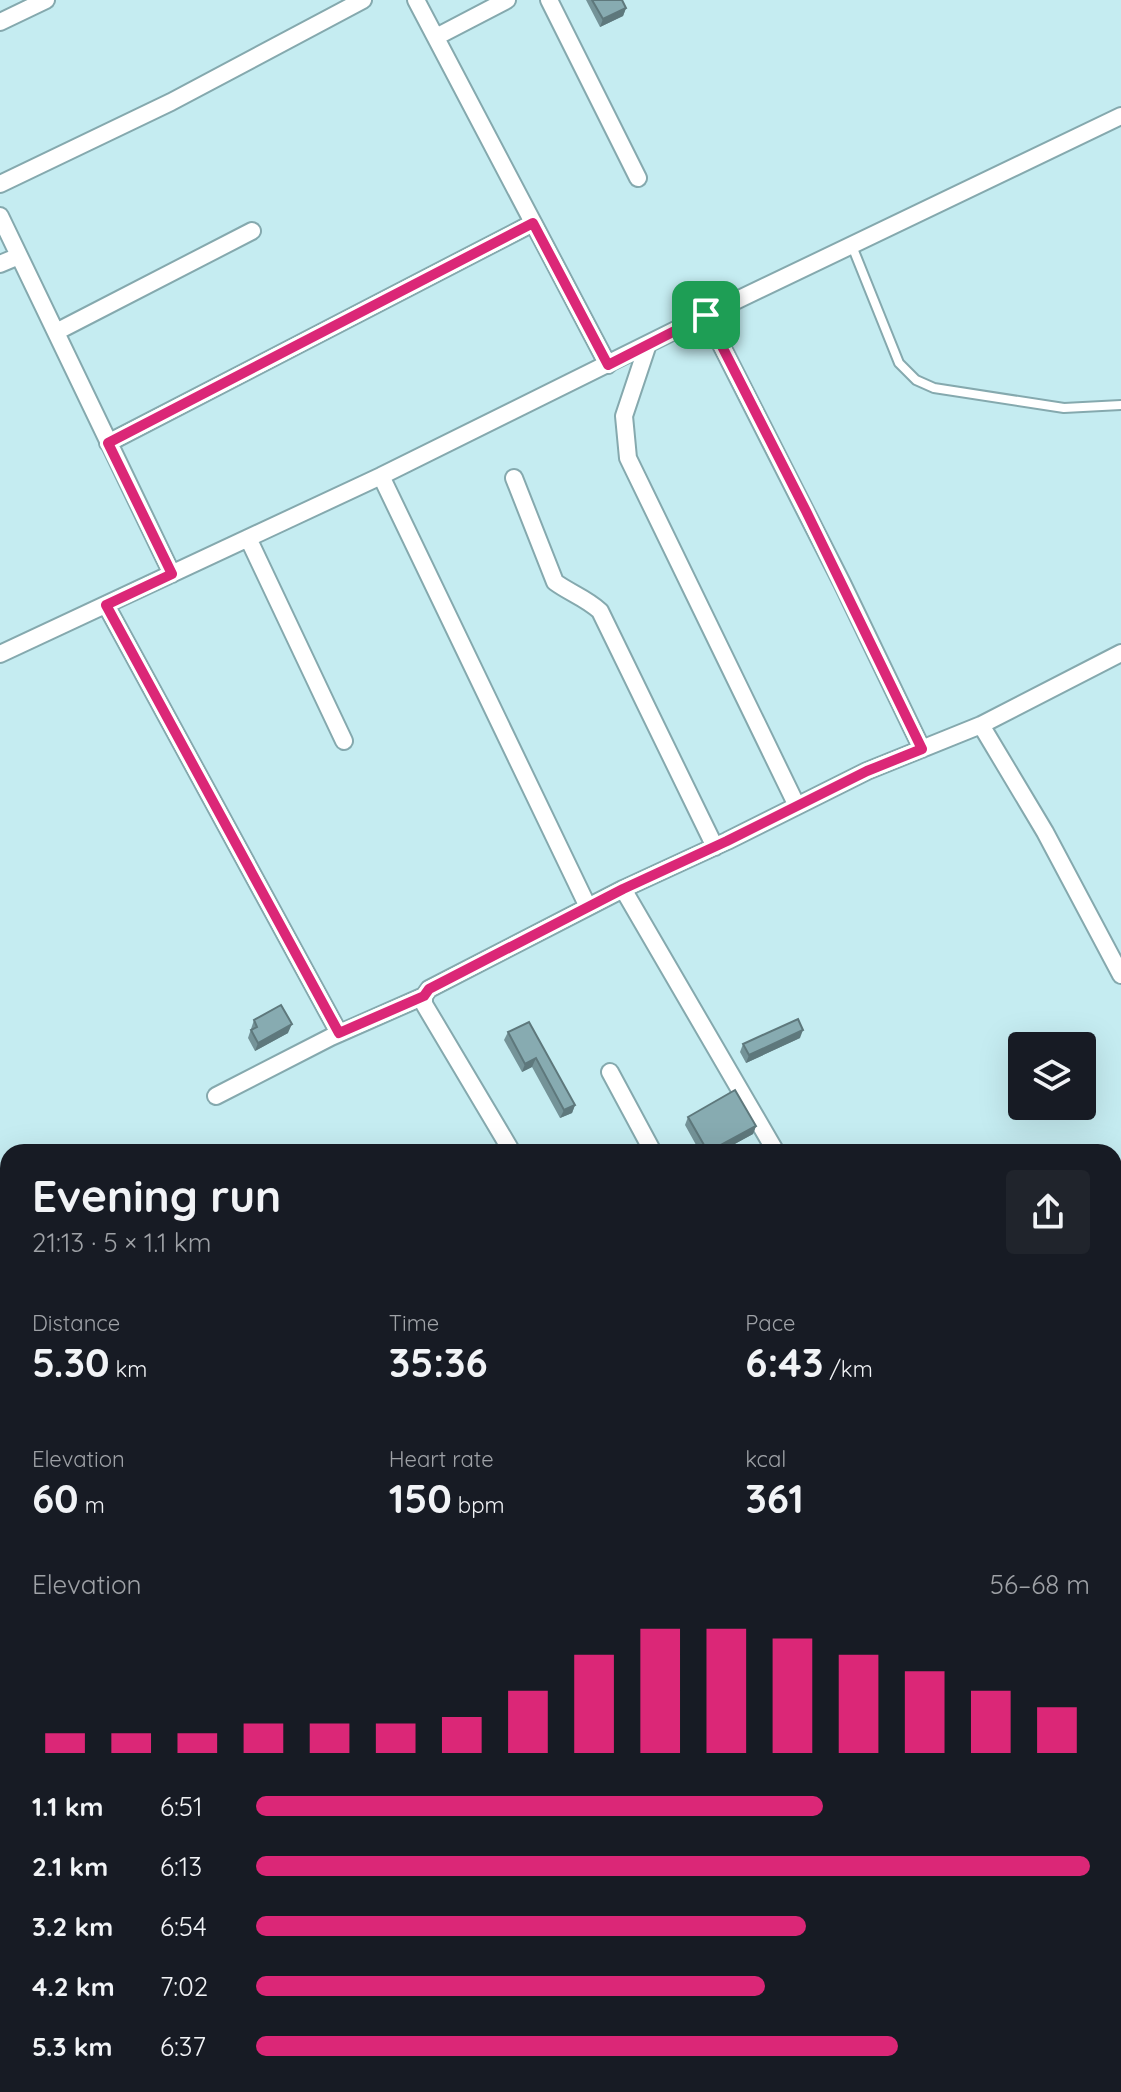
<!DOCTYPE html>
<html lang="en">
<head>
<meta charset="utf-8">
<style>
	body { margin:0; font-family:Quicksand,sans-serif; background:#20242c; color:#f1f3f6; height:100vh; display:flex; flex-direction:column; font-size:30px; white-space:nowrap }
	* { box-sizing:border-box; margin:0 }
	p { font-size:26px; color:#9ea1a6 }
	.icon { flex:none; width:44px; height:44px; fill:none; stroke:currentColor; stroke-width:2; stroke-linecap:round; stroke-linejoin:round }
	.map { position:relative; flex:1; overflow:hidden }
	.side { position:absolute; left:0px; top:1144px; width:1122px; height:948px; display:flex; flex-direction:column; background:#171b24; border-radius:24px 24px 0 0; box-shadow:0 8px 32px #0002 }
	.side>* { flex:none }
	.fabs { position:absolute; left:1008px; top:1032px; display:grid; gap:16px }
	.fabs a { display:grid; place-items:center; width:88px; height:88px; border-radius:8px; background:#171b24; box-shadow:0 8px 32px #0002; font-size:40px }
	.pin { position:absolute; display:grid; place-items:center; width:68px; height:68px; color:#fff; margin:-34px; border-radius:16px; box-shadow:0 4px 12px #0006 }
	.round { display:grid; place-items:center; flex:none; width:84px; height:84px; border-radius:8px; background:#20242c }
	.head { display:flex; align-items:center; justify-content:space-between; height:136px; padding:0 32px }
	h1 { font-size:44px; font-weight:700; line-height:60px }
	.figures { display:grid; grid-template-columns:repeat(3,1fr); gap:12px; height:136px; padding:8px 32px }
	.figures div { display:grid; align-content:center }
	.figures b { font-size:40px; font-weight:700 }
	.figures small { font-size:22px; font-weight:400 }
	.figures p { font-size:22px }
	.chart { height:224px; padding:16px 32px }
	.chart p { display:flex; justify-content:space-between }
	.chart svg { width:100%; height:144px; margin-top:8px; stroke:#db2777; stroke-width:6 }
	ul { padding:0 32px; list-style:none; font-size:26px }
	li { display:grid; grid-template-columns:128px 96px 1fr; align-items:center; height:60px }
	li i { height:20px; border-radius:10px; background:#db2777 }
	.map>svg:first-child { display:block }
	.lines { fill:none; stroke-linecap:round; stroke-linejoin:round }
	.service-casing { stroke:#85a9ae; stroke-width:12 }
	.minor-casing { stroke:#85a9ae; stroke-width:20 }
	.trunk-casing { stroke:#85a9ae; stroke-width:30 }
	.service { stroke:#fff; stroke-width:8 }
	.minor { stroke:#fff; stroke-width:16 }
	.trunk { stroke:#fff; stroke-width:26 }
	.wall { fill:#749398 }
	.shaded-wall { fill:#5e787c }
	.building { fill:#87abb1; stroke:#5e787c; stroke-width:2 }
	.route-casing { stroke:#fff; stroke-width:16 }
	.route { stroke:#db2777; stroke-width:10 }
</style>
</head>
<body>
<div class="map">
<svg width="1121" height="2092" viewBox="0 0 1121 2092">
	<rect width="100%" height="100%" fill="#c5ecf1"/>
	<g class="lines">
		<g class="service-casing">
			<path id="service" d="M852 246 899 363 916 380 934 388 1064 408 1121 405
				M0 1485 8 1475"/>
		</g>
		<g class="minor-casing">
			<path id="minor" d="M416 0 608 365
				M549 0 638 178
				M0 22 46 0
				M436 37 507 0
				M0 184 171 102 363 0
				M0 216 172 574
				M0 264 19 256
				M706 315 842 583 922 749
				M56 332 252 231
				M648 344 624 416 628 458 797 806
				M108 443 533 223
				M381 476 588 907
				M514 478 555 582C570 593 586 598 600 611L715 847
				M248 538 344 741
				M106 605 339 1033
				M0 654 381 476 706 315 1121 116
				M981 725 1045 832 1121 975
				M623 889 776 1152
				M610 1072 653 1152
				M216 1096 331 1037 424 996
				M512 1152 424 1004V996L429 989 623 889 727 841 867 771 981 725 1121 653
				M1114 1181 1121 1177
				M0 1443 8 1445
				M0 1680 8 1686
				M0 1900 8 1905
				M384 2084 395 2092
				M105 2092 110 2084
				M534 2092 540 2084
				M761 2092 767 2084
				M948 2092 951 2084"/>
		</g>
		<g class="trunk-casing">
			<path id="trunk" d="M0 1365 8 1368
				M1114 1667 1121 1668"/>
		</g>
		<use href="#service" class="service"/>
		<use href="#minor" class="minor"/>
		<use href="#trunk" class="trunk"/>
	</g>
	<path class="wall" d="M586 0H622L626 8 623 16 600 27Z
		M254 1020 288 1033 255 1051 248 1038Z
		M529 1022 575 1105 572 1113 560 1118 532 1067 522 1072 504 1040 508 1032Z
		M800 1038 746 1063 740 1052 743 1044Z
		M688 1117 756 1126 753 1134 720 1152H700L685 1125Z
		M1121 1185V1198L1118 1193Z
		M259 2084H289L282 2092H270Z
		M689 2084H742L735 2092H686Z"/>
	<path class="shaded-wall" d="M626 8 623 16 600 27 603 19Z
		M292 1024 288 1033 255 1051 258 1043Z
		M803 1030 800 1038 746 1063 749 1055Z
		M536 1058 532 1067 522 1072 525 1064Z
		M575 1105 572 1113 560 1118 564 1110Z
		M756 1126 753 1134 720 1152H708Z
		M8 1620V1625L0 1635V1631Z
		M285 2084H289L282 2092H280Z
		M734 2084H742L735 2092H728Z"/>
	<path class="building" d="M592 0H622L626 8 603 19Z
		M281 1005 292 1024 258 1043 251 1030 257 1027 254 1020Z
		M798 1019 803 1030 749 1055 743 1044Z
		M529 1022 575 1105 564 1110 536 1058 525 1064 508 1032Z
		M735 1090 756 1126 708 1152 688 1117Z
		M7 1601 8 1620 0 1631V1610Z
		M273 2084H285L281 2089Z
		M342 2084H362L355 2091 356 2092H336Z
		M701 2084H734L728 2092H711Z"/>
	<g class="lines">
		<g class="route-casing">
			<path id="route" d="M533 223 608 365 706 315 806 511 922 749 867 771 727 841 623 889 429 989 424 996 339 1033 106 605 172 574 108 443Z"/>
		</g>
		<use href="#route" class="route"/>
	</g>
</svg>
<div class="fabs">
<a><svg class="icon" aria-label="layers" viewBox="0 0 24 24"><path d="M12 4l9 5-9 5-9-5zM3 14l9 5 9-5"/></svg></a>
</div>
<div class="pin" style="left:706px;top:315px;background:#1e9e55"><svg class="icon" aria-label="arrive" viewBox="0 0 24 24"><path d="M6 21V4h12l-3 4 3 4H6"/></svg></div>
<section class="side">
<div class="head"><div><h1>Evening run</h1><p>21:13 · 5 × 1.1 km</p></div><a class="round"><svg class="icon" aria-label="share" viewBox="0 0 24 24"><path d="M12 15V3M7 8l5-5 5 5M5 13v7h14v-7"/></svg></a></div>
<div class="figures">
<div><p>Distance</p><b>5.30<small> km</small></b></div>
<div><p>Time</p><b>35:36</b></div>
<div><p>Pace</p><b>6:43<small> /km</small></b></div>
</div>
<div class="figures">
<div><p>Elevation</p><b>60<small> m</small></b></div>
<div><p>Heart rate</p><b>150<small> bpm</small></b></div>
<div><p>kcal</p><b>361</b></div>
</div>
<div class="chart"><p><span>Elevation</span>56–68 m</p>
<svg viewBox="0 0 160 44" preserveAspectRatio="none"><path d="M5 44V38M15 44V38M25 44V38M35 44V35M45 44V35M55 44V35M65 44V33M75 44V25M85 44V14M95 44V6M105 44V6M115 44V9M125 44V14M135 44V19M145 44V25M155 44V30"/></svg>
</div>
<ul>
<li><b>1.1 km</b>6:51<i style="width:68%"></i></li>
<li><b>2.1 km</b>6:13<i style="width:100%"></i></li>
<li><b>3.2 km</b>6:54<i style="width:66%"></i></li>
<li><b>4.2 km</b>7:02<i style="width:61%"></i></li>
<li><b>5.3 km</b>6:37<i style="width:77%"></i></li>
</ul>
</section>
</div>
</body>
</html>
